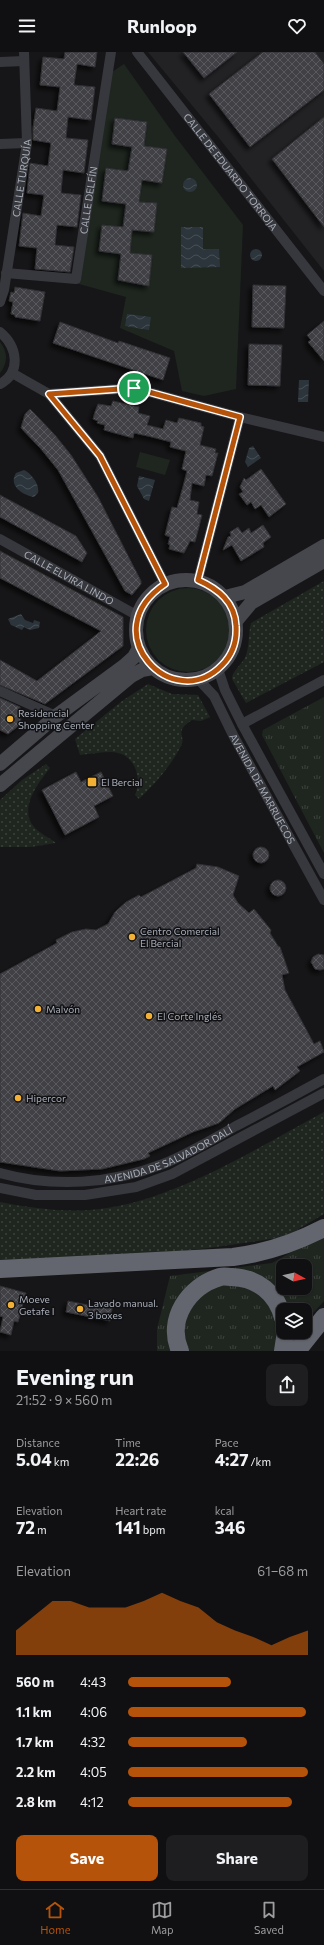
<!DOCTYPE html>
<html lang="en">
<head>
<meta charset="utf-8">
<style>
	body { margin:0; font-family:Commissioner,sans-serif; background:#1e1e20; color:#f1f3f6; height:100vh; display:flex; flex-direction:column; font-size:15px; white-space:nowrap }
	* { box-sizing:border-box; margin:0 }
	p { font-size:13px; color:#9c9d9f }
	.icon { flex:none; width:22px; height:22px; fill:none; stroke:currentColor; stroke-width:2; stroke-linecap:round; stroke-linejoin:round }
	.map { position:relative; height:1299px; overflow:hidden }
	.drawer { display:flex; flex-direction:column; background:#101012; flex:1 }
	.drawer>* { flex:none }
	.needle { width:26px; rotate:98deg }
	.tools { position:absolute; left:276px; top:1207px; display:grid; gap:8px }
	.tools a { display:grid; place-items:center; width:36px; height:36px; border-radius:8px; background:#101012; box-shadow:0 1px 3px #0004,0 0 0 1px #303032; font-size:20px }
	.pin { position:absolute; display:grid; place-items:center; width:34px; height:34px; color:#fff; margin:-17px; border:2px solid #fff; border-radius:50%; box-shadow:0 1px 4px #0007 }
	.round { display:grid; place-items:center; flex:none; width:42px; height:42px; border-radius:8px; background:#1e1e20 }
	.summary { display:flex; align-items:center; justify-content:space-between; height:68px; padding:0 16px }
	h1 { font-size:22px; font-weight:700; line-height:30px }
	.figures { display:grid; grid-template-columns:repeat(3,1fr); gap:6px; height:68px; padding:4px 16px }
	.figures div { display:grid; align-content:center }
	.figures b { font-size:17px; font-weight:700 }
	.figures small { font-size:11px; font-weight:400 }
	.figures p { font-size:11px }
	.chart { height:112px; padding:8px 16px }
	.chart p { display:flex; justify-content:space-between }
	.chart svg { width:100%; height:72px; margin-top:4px; fill:#b45309; opacity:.7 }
	.primary-button { display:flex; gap:8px; margin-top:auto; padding:8px 16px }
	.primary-button a { flex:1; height:46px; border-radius:8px; background:#b45309; color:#fff; font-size:16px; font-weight:700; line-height:46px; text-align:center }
	.primary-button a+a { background:#1e1e20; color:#f1f3f6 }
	ul { padding:0 16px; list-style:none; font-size:13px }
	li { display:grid; grid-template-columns:64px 48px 1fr; align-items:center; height:30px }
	li i { height:10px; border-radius:5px; background:#b45309 }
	header { display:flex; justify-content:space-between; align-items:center; height:52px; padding:0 16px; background:#101012; font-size:18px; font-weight:700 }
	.dock { display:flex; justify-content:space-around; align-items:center; height:56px; border-top:1px solid #303032; background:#101012; font-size:11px; color:#9c9d9f }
	.dock a { display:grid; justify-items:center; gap:2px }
	.dock .current { color:#b45309 }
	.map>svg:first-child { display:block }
	.built { fill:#222225 }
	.grass { fill:url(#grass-tufts); fill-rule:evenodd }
	.park { fill:url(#park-dots) }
	.garden { fill:#1e261f }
	.water { fill:url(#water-waves) }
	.building { fill:url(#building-cross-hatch); stroke:#303034; filter:url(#shadow) }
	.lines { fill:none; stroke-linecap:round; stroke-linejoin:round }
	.street { stroke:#37383d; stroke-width:10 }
	.secondary { stroke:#45474d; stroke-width:14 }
	.highway { stroke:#63666e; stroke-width:18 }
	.route-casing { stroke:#fff; stroke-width:8 }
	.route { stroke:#b45309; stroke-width:5 }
	.poi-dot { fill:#f2b134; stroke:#111113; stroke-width:1.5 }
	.labels { text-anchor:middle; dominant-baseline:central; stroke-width:3; stroke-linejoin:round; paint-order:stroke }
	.street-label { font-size:10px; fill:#a8adb8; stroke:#111113 }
	.poi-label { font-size:10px; fill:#a8adb8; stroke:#111113; text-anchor:start }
</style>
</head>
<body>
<header><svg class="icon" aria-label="menu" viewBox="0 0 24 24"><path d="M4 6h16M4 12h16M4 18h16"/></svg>Runloop<svg class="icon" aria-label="heart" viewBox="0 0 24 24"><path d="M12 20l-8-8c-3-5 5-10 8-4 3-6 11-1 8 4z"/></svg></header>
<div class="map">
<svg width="324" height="1299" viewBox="0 0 324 1299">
	<defs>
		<pattern id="grass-tufts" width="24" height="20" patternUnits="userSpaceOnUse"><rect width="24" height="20" fill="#1e261f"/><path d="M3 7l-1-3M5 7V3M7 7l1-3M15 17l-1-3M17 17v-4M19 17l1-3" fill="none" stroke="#3c433d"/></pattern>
		<pattern id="park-dots" width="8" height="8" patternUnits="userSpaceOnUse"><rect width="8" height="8" fill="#1e261f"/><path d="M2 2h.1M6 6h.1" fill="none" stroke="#3c433d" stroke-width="1.8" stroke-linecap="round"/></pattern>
		<pattern id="water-waves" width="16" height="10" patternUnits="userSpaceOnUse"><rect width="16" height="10" fill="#2c353c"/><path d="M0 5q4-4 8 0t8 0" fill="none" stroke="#485056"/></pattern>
		<pattern id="building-cross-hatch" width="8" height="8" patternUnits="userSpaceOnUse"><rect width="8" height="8" fill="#404145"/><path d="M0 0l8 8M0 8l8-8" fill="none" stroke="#595a5e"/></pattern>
		<filter id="shadow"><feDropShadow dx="-3.5" dy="3.5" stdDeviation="2" flood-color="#0009"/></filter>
	</defs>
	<rect width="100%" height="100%" fill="#161618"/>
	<path class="built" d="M148 0H324V219L219 86Z"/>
	<path class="grass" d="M324 645V801L262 683 263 678Z
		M324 1182V1249L305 1270V1258H283V1280H296L279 1299H157V1277L170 1224 272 1211ZM283 1214H305V1236H283Z"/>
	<path class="park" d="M324 529V610L246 651 232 627C232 619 241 613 245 606 250 594 248 582 251 571Z
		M148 632 172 642 198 643 210 665 201 669 192 668C172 681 188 683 180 696 169 716 155 732 139 747L135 743C143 725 134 700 111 700 101 700 90 702 80 703L75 687 122 649Z
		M46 712 50 716C39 730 18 756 34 775 40 782 49 785 56 791L31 795H0V748L22 728Z
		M324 1060V1162L285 1185 209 1196 162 1201 0 1212V1150C30 1156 60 1160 90 1158 168 1153 257 1096 324 1060Z"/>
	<path class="garden" d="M124 12 175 84 243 173 236 337 204 344 182 339 174 299 120 276 126 245 79 232 112 20Z
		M0 290C8 300 8 311 0 321Z
		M140 400 170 408 165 423 136 415Z
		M146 578a42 42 0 1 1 84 0a42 42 0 1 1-84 0Z"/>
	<path class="water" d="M183 133a7 7 0 1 1 14 0a7 7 0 1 1-14 0Z
		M181 175H203V197H219L220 215 181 216Z
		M250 203a6 6 0 1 1 12 0a6 6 0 1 1-12 0Z
		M127 262 151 265 149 278 125 274Z
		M299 328H309L308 350H298Z
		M253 394 261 406 248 415 245 410 249 396Z
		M24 418C32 422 40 433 38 441L34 445C23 443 8 434 16 421Z
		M139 424 155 428 149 449 144 447 137 434Z
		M21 562 25 568 33 571 34 568 40 570 39 576 30 578 24 575 22 578 11 573 8 567Z"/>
	<path class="building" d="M65 0H97L95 15 77 12 74 33 95 35 91 68 68 65 66 86 88 88 84 121 63 118 61 141 81 143 77 175 57 173 55 193 74 195 70 220 35 217 37 196 19 194 23 161 41 164 44 143 27 141 30 111 48 114 51 91 33 88V76L36 56 57 59 60 35 40 33 43 5 64 7Z
		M183 0H237L204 26Z
		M263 0H315L324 12V38L250 95 209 42Z
		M324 65V175L272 107Z
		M115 66 147 70 144 94 167 97 162 131 142 128 139 150 157 151 154 180 132 178 130 201 152 203 149 234 118 228 121 202 99 199 102 173 123 175 126 152 102 149 106 116 128 119 132 95 112 92Z
		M253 233 286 234 284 276 252 275Z
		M15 235 45 240 40 269 15 265V263L11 262 13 250 9 249 11 240 14 241Z
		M324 269V309L308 290 311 288 307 283Z
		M60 270 118 291 119 289 170 306 163 328 53 291Z
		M249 292 282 293 280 334 248 333Z
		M113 349 139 355 138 361 150 364 147 373 163 377 166 368 177 371 179 366 201 371V374L204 375 200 393 216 397 215 401H218L212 424 206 423 204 434 192 431 190 448 199 450 197 462 202 463 195 490 190 489 184 501 169 497 170 493 168 492 170 485 165 483 172 455 177 456 184 431 187 419 182 417 186 399 170 395 171 390 152 385 134 381 133 386 104 378 105 373 97 371 98 369 93 367 95 360 98 352 111 354Z
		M30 357 55 383 71 403 98 445 141 529V532L132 543 125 539 58 418 41 397 21 376 25 362Z
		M261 417 286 452 269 465 261 453 255 457 251 450 247 453 239 442 243 440 240 435 244 426 246 428Z
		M0 443 76 484 87 501 82 510 0 465Z
		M263 473 271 485 263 491 264 495 241 509 232 493 223 498 228 485 231 484 230 480 238 475 242 481 249 476 251 481Z
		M0 499 123 565V594L45 652 0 633V608L37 629 101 579 0 526Z
		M0 646 20 655 21 672 8 682 0 678Z
		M76 720 81 730 101 720 113 744 94 754 99 765 65 783 42 738Z
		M253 803a8 8 0 1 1 16 0a8 8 0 1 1-16 0Z
		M197 812 218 815 239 824 233 843 238 851 249 861 254 857 271 878 270 881 278 894 280 895 289 921 282 923 285 938 314 992 320 989 324 1000 297 1015 300 1019 275 1038 273 1034 235 1057 219 1071 193 1080 148 1101 150 1104 144 1107 102 1117 60 1119 0 1110V922L57 891 56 888 72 880 86 877 96 878 108 872 115 860 126 850 139 843 141 845 196 816Z
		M270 836a8 8 0 1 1 16 0a8 8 0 1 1-16 0Z
		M318 902 324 903V917L320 918 315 917 311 910 313 905Z
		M0 1234 26 1241 18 1270 14 1269 11 1283 0 1280 3 1265 0 1264Z
		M68 1249 102 1256 103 1250 113 1251 110 1269 66 1260Z"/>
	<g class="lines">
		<g class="street">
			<path id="s1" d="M137 0 324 239"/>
			<path d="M0 10 24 9"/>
			<path d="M0 92 27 91"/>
			<path id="s2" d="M6 221 76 227 111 0"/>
			<path id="s3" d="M0 250 4 238 27 91 24 0"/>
			<path d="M0 280C17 294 22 320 0 332"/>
			<path d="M12 321 49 342 100 404 165 532"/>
			<path d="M49 342 134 336 240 365 324 385"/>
			<path id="s4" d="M0 487 138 564"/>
			<path d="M198 528 240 365"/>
			<path d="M218 617 225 638 242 672 324 822"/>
			<path id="s5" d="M198 627 214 644 233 683 324 848"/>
			<path d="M0 639 56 664"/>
			<path d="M242 672 324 628"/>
			<path id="s6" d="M0 1121C54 1136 111 1132 163 1112 188 1102 213 1087 236 1074 265 1059 295 1043 324 1027"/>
			<path d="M0 1136 36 1143H85L136 1135 172 1122 324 1041"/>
		</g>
		<path class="secondary" d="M136 578a50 50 0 1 1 100 0a50 50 0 1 1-100 0Z
			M225 545 245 540 324 494
			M236 569 251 551 324 509
			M0 712 56 664 124 614 134 605 139 596
			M0 733 131 624 142 618 153 616"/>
		<path class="highway" d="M0 1217 233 1205C266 1201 295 1191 324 1176
			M180 1299C166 1267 189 1234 220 1225 224 1224 228 1225 232 1225 257 1226 277 1241 283 1266
			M283 1299 286 1280
			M297 1299 324 1265"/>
	</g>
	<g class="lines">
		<g class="route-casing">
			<path id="route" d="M134 336 240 365 198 528C218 537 235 550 236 574 237 589 233 602 222 613 173 664 93 580 165 532L100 404 49 342Z"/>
		</g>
		<use href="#route" class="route"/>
	</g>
	<g class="poi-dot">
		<circle cx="10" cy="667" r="4"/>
		<rect x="87" y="725" width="10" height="10" rx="2"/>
		<circle cx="132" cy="885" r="4"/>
		<circle cx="38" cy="957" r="4"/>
		<circle cx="149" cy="964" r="4"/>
		<circle cx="18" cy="1046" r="4"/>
		<circle cx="11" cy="1253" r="4"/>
		<circle cx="80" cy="1257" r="4"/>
	</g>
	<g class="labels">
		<g class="street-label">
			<text stroke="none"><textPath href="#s1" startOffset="152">CALLE DE EDUARDO TORROJA</textPath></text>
			<text stroke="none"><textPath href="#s3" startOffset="126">CALLE TURQUÍA</textPath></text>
			<text stroke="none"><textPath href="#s2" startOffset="150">CALLE DELFÍN</textPath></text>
			<text stroke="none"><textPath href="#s4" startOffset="79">CALLE ELVIRA LINDO</textPath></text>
			<text stroke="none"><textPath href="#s5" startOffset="128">AVENIDA DE MARRUECOS</textPath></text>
			<text stroke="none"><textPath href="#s6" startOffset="174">AVENIDA DE SALVADOR DALÍ</textPath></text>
		</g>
		<g class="poi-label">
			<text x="18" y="661">Residencial<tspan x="18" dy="12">Shopping Center</tspan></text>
			<text x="101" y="730">El Bercial</text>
			<text x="140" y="879">Centro Comercial<tspan x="140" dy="12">El Bercial</tspan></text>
			<text x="46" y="957">Malvón</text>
			<text x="157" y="964">El Corte Inglés</text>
			<text x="26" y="1046">Hipercor</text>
			<text x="19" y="1247">Moeve<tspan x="19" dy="12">Getafe I</tspan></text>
			<text x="88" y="1251">Lavado manual.<tspan x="88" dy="12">3 boxes</tspan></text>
		</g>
	</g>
</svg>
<div class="tools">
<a><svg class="needle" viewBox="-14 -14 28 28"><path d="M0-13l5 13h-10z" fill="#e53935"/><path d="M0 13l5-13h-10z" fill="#9c9d9f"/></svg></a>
<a><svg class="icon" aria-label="layers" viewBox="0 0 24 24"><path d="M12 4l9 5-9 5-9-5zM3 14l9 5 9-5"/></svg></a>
</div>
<div class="pin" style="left:134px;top:336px;background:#1e9e55"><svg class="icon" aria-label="arrive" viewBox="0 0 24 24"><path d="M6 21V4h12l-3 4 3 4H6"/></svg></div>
</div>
<section class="drawer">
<div class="summary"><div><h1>Evening run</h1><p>21:52 · 9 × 560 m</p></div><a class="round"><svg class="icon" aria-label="share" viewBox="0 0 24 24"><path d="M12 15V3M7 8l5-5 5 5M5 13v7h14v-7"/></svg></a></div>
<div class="figures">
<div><p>Distance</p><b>5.04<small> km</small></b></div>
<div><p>Time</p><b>22:26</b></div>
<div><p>Pace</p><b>4:27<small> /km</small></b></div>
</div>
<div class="figures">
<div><p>Elevation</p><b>72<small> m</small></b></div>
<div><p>Heart rate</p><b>141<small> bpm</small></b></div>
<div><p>kcal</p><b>346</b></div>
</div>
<div class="chart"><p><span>Elevation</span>61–68 m</p>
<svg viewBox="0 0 160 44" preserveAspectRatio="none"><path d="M0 44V29L10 20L20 11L30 11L40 15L50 15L60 15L70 11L80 6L90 11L100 15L110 24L120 29L130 33L140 38L150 33L160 29V44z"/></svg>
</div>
<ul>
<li><b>560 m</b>4:43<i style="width:57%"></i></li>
<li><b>1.1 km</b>4:06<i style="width:99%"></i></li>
<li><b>1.7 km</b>4:32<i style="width:66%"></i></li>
<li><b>2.2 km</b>4:05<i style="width:100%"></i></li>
<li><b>2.8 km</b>4:12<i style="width:91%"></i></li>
</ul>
<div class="primary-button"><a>Save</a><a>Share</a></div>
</section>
<nav class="dock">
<a class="current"><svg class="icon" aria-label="home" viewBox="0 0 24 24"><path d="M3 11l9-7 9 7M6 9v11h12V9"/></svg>Home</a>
<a><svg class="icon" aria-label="map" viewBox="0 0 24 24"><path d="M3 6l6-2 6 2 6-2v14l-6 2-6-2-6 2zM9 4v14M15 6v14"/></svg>Map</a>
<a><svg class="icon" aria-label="saved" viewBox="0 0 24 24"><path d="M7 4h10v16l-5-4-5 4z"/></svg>Saved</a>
</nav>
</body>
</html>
